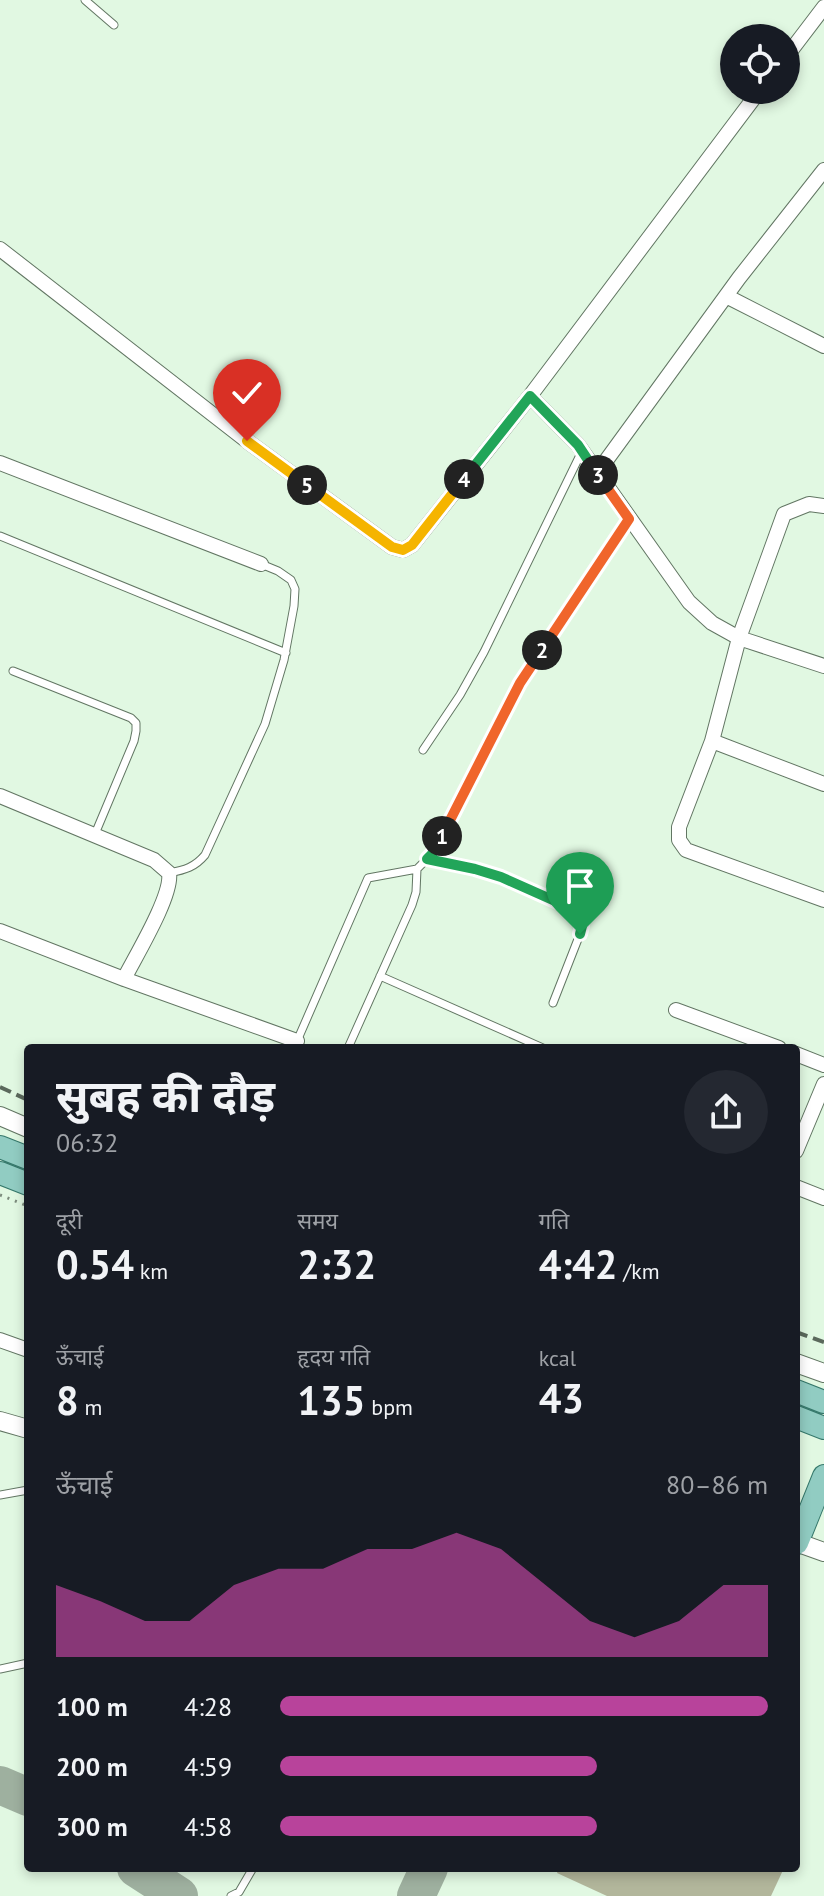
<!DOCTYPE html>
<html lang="hi">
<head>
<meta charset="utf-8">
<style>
	body { margin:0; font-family:"PT Sans","Noto Sans Devanagari",sans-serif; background:#242831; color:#f1f3f6; height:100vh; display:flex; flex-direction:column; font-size:30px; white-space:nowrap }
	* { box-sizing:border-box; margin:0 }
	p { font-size:26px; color:#9ea1a6 }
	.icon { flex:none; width:44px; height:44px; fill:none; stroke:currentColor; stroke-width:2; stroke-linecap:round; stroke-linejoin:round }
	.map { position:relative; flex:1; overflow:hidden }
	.panel { position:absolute; left:24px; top:1044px; width:776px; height:828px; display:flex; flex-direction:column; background:#171b24; border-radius:8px; box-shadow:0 4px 12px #0003 }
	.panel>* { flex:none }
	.buttons { position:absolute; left:720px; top:24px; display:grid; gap:16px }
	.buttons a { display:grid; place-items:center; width:80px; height:80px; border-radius:50%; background:#171b24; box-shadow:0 4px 12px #0003; font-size:40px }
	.pin { position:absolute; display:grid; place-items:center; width:68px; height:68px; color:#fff; margin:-82px -34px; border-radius:50% 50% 50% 0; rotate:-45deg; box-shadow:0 0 8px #0007 }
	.pin .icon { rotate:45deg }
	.km { position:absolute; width:40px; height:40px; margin:-20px; border-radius:50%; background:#222; color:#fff; font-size:22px; line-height:40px; text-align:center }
	.round { display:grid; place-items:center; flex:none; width:84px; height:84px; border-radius:42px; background:#242831 }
	.headline { display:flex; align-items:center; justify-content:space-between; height:136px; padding:0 32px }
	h1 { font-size:44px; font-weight:700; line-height:60px }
	.figures { display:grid; grid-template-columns:repeat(3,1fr); gap:12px; height:136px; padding:8px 32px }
	.figures div { display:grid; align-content:center }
	.figures b { font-size:40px; font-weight:700 }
	.figures small { font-size:22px; font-weight:400 }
	.figures p { font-size:22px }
	.chart { height:224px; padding:16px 32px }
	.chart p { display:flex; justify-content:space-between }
	.chart svg { width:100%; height:144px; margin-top:8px; fill:#b8439b; opacity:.7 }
	ul { padding:0 32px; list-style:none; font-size:26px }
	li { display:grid; grid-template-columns:128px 96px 1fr; align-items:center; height:60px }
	li i { height:20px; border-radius:10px; background:#b8439b }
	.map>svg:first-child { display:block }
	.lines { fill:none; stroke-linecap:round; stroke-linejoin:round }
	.taxiway { stroke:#9eb09f; stroke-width:38 }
	.building { fill:#b2b69b }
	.lane-casing { stroke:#627663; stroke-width:9 }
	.street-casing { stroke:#627663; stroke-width:16 }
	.secondary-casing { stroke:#627663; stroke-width:20 }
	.primary-casing { stroke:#35786b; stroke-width:24 }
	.path { stroke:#7b8b7c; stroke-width:3; stroke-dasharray:2 6; stroke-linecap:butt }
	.lane { stroke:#fff; stroke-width:7 }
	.street { stroke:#fff; stroke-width:14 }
	.secondary { stroke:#fff; stroke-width:18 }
	.primary { stroke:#91ccc2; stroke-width:22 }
	.rail { stroke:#5b695c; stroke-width:4; stroke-dasharray:12 6; stroke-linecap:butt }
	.split-1-casing { stroke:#fff; stroke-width:16 }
	.split-2-casing { stroke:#fff; stroke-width:16 }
	.split-3-casing { stroke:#fff; stroke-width:16 }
	.split-4-casing { stroke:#fff; stroke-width:16 }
	.split-5-casing { stroke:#fff; stroke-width:16 }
	.split-6-casing { stroke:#fff; stroke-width:16 }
	.split-1 { stroke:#22a559; stroke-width:10 }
	.split-2 { stroke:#f0652b; stroke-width:10 }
	.split-3 { stroke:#f0652b; stroke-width:10 }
	.split-4 { stroke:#22a559; stroke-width:10 }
	.split-5 { stroke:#f5b400; stroke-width:10 }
	.split-6 { stroke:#f5b400; stroke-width:10 }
</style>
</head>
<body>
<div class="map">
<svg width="824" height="1896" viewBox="0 0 824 1896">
	<rect width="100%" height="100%" fill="#e1f8e2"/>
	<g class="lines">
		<path class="taxiway" d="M0 1785 28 1797
			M136 1868 179 1896
			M416 1896 429 1868"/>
	</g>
	<path class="building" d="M559 1868H784L771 1896H607L557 1873Z"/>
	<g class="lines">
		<g class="lane-casing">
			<path id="lane" d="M85 0 114 25
				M0 536 286 653
				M13 671 131 718 136 723V731L134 741 95 834
				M423 750 460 695 484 652 582 451
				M427 859C480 870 529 885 576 912 582 920 582 925 580 934L553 1003
				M169 873C185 870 195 867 205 855L265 724 284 660 294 606 295 589 291 580 278 571 261 564
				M380 976 543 1048
				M294 1048 368 878 417 869 433 853 520 683 629 519
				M348 1048 412 905 416 892 417 869
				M0 1495 28 1490
				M0 1669 28 1663
				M231 1896 239 1892 253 1868"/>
		</g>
		<g class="street-casing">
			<path id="street" d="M786 57 824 7
				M0 249 247 441 392 547 403 550 412 545 530 396 760 90
				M726 296 824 346
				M530 396 578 445 689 602 712 623 739 638 824 666
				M0 463 261 564
				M597 473 739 278 824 170
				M824 506 809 504 784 514 739 638 712 741 679 827V840L686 850 824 900
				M712 741 824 784
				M0 796 154 860 169 873C173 895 135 957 124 979
				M0 931 124 979 297 1041
				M676 1010 779 1048
				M796 1054 824 1065
				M796 1151 824 1084
				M796 1187 824 1198
				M0 1340 28 1350"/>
		</g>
		<g class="secondary-casing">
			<path id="secondary" d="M0 1116 28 1128
				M796 1363 824 1373
				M0 1421 28 1429
				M796 1542 824 1552"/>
		</g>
		<g class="primary-casing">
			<path id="primary" d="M0 1147 28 1158
				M0 1173 28 1184
				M796 1391 824 1402
				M796 1417 824 1428
				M797 1543 824 1476"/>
		</g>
		<path class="path" d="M0 1195 28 1206"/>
		<use href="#lane" class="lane"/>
		<use href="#street" class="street"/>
		<use href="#secondary" class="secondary"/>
		<use href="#primary" class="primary"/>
		<path class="rail" d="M0 1087 28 1100
			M796 1332 824 1342"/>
	</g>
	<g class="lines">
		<g class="split-1-casing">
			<path id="split-1" d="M442 836 433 853 427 859 475 869 501 877 564 905 576 912 581 919 582 926 580 934"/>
		</g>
		<g class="split-2-casing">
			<path id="split-2" d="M442 836 520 683 542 650"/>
		</g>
		<g class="split-3-casing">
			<path id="split-3" d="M542 650 629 519 598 475"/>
		</g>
		<g class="split-4-casing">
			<path id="split-4" d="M464 479 530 396 578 445 598 475"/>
		</g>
		<g class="split-5-casing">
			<path id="split-5" d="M307 485 392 547 403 550 412 545 464 479"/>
		</g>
		<g class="split-6-casing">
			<path id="split-6" d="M247 441 307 485"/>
		</g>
		<use href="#split-1" class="split-1"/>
		<use href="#split-2" class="split-2"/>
		<use href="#split-3" class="split-3"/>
		<use href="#split-4" class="split-4"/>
		<use href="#split-5" class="split-5"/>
		<use href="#split-6" class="split-6"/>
	</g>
</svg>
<div class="buttons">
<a><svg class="icon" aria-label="locate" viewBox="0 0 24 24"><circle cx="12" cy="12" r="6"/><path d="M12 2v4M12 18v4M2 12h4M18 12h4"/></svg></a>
</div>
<div class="pin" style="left:580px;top:934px;background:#1e9e55"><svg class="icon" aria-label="arrive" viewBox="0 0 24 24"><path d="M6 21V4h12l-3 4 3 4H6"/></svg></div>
<div class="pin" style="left:247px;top:441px;background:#d93025"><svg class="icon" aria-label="check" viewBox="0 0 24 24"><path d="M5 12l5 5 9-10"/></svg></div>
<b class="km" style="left:442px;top:836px">1</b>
<b class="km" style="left:542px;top:650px">2</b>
<b class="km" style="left:598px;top:475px">3</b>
<b class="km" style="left:464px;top:479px">4</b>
<b class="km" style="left:307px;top:485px">5</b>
<section class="panel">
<div class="headline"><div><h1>सुबह की दौड़</h1><p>06:32</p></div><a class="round"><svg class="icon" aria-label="share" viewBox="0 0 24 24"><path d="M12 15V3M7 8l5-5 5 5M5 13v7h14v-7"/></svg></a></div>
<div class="figures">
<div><p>दूरी</p><b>0.54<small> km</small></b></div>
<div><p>समय</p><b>2:32</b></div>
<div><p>गति</p><b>4:42<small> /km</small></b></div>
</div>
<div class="figures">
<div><p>ऊँचाई</p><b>8<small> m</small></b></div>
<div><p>हृदय गति</p><b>135<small> bpm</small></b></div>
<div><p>kcal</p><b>43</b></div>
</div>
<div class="chart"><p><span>ऊँचाई</span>80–86 m</p>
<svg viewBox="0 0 160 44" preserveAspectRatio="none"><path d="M0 44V22L10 27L20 33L30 33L40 22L50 17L60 17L70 11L80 11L90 6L100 11L110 22L120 33L130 38L140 33L150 22L160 22V44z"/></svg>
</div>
<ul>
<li><b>100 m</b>4:28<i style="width:100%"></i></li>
<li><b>200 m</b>4:59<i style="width:65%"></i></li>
<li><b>300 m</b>4:58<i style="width:65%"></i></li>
</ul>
</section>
</div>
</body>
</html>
